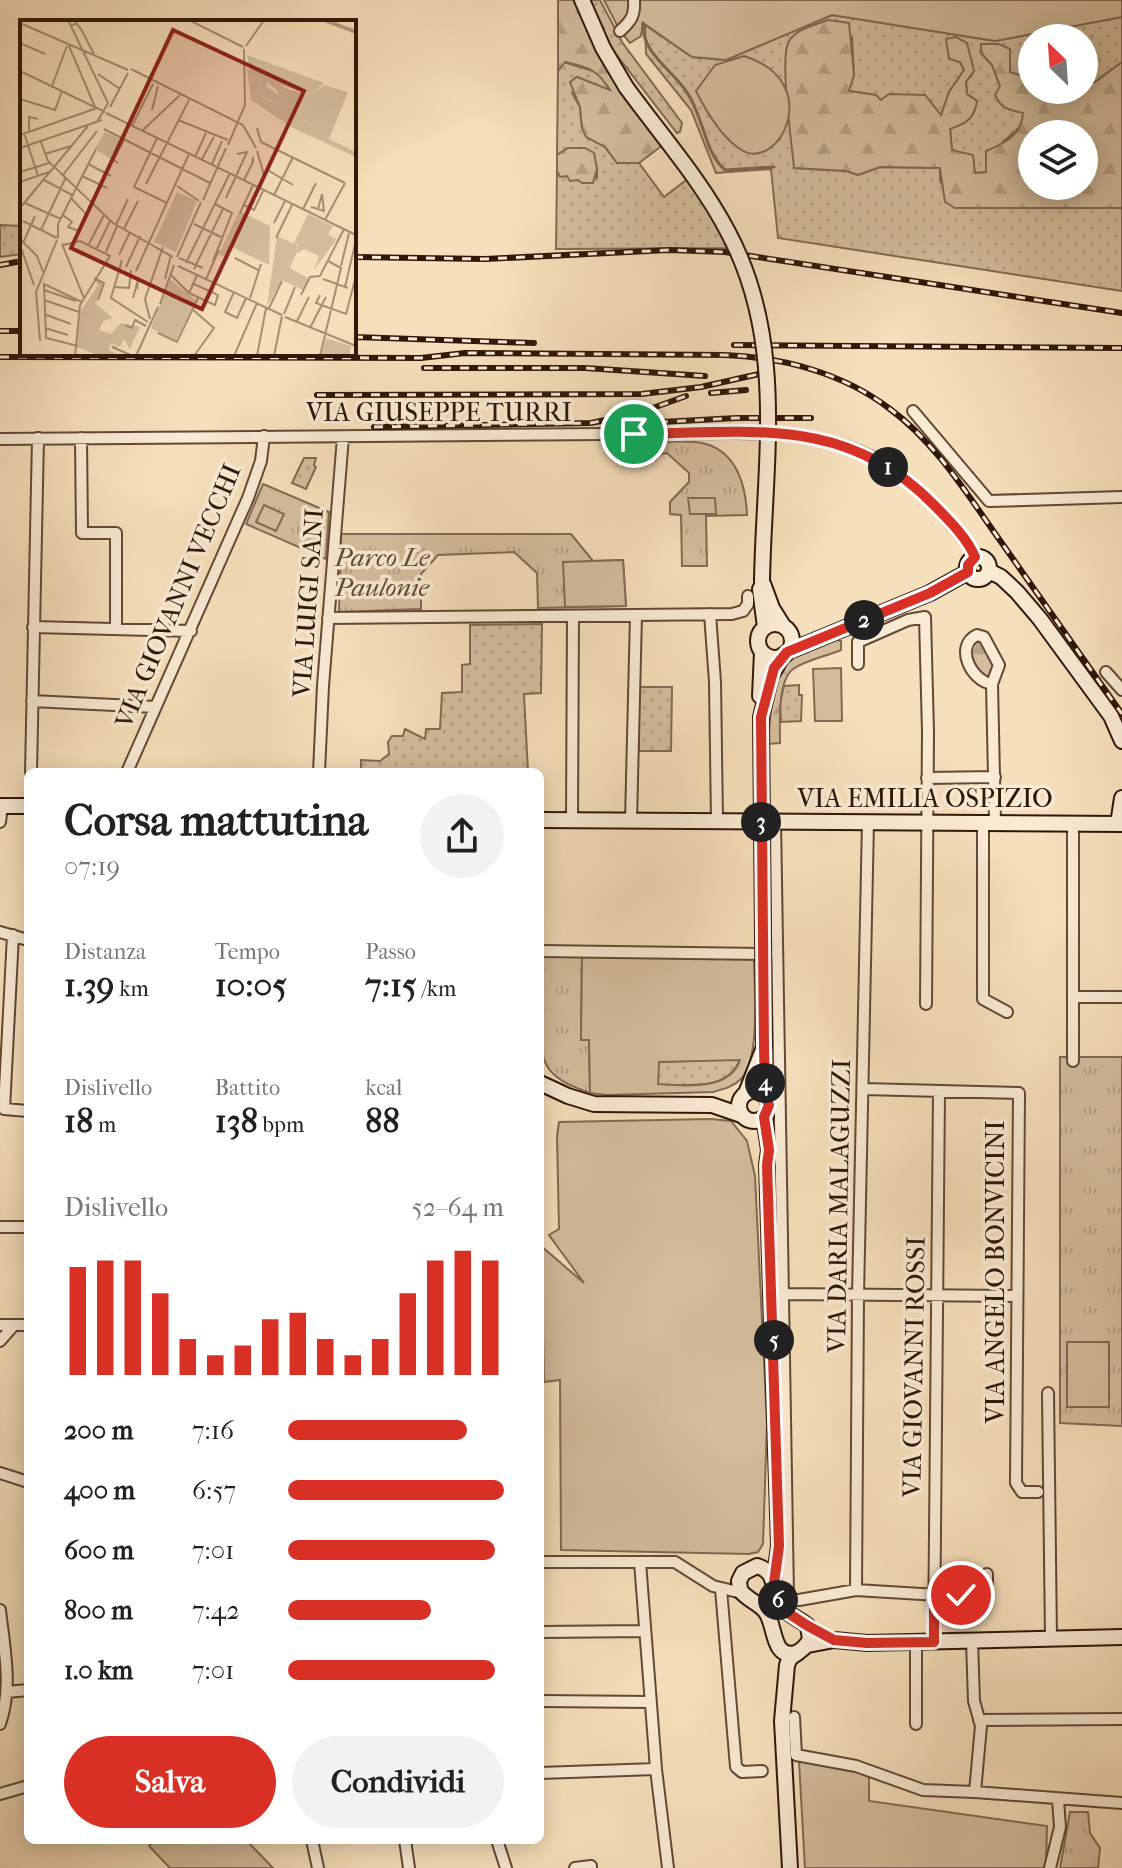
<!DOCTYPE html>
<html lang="it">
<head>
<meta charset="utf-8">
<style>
	body { margin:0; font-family:"IM FELL French Canon",serif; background:#f2f2f2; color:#222; height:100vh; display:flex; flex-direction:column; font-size:30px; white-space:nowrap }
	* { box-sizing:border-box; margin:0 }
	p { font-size:26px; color:#767676 }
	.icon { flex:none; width:44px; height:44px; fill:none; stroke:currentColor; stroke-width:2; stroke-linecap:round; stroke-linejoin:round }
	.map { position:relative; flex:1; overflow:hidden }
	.details { position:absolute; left:24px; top:768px; width:520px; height:1076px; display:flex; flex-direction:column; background:#fff; border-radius:12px; box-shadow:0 4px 20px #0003 }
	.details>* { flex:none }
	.needle { width:52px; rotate:335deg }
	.buttons { position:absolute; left:1018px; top:24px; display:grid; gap:16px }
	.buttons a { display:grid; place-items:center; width:80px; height:80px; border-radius:50%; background:#fff; box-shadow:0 4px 20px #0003; font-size:40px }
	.pin { position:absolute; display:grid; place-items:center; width:68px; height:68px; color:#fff; margin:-34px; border:4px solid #fff; border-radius:50%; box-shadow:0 2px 8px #0007 }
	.km { position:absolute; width:40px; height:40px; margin:-20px; border-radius:50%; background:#222; color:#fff; font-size:22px; line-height:40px; text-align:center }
	.round { display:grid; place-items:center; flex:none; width:84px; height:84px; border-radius:42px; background:#f2f2f2 }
	.headline { display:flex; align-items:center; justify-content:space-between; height:136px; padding:0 40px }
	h1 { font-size:44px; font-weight:700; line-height:60px }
	.metrics { display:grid; grid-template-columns:repeat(3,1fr); gap:12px; height:136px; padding:8px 40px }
	.metrics div { display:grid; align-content:center }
	.metrics b { font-size:34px; font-weight:700 }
	.metrics small { font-size:22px; font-weight:400 }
	.metrics p { font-size:22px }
	.chart { height:224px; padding:16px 40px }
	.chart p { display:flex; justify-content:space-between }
	.chart svg { width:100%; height:144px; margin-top:8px; stroke:#d93025; stroke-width:6 }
	.cta { display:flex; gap:16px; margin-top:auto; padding:16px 40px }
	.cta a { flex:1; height:92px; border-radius:48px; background:#d93025; color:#fff; font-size:32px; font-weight:700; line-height:92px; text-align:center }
	.cta a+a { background:#f2f2f2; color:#222 }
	ul { padding:0 40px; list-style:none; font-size:26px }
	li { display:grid; grid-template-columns:128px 96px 1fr; align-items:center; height:60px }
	li i { height:20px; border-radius:10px; background:#d93025 }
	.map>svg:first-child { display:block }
	.grass { fill:url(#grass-dots); stroke:#826a53; stroke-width:2 }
	.forest { fill:url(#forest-firs); stroke:#826a53; stroke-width:2; fill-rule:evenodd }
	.park { fill:url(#park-tufts); stroke:#826a53; stroke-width:2 }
	.pitch { fill:#d4bd9d; stroke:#826a53; stroke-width:2; fill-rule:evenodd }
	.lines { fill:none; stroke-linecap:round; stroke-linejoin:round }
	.stream { stroke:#7f664f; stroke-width:3 }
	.street-casing { stroke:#624936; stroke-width:14 }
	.secondary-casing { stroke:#301709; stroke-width:18 }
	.street { stroke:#f9ead3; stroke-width:10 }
	.secondary { stroke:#f9ead3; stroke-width:14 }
	.rail-casing { stroke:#301709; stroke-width:6 }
	.rail { stroke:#f9ead3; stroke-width:3; stroke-dasharray:9; stroke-linecap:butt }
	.secondary-bridge-casing { stroke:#301709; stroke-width:18; stroke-linecap:butt }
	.secondary-bridge { stroke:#f9ead3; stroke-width:14 }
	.route-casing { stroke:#fff; stroke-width:16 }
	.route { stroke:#d93025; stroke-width:10 }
	.labels { text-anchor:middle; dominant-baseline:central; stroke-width:7; stroke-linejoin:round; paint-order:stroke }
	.street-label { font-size:26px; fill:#301709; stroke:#f9ead3 }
	.park-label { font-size:26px; font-style:italic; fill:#614935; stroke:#f9ead3 }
	.inset-river { fill:none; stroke:#b39b7e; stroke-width:4 }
	.inset-road { fill:none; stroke:#a78f74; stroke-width:2 }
	.view { fill:#8f2418; fill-opacity:0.15; stroke:#8f2418; stroke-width:4 }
	.inset-edge { fill:none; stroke:#301709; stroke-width:4 }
</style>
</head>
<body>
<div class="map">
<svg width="1122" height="1868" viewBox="0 0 1122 1868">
	<defs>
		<pattern id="grass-dots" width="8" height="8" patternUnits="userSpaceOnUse" patternTransform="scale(2)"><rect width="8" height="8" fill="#d4bd9d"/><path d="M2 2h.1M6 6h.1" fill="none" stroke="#b6a286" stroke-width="1.8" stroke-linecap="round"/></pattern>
		<pattern id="forest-firs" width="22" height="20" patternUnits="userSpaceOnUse" patternTransform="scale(2)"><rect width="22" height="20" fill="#d4bd9d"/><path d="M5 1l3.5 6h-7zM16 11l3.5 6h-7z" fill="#b6a286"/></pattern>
		<pattern id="park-tufts" width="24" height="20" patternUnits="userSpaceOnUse" patternTransform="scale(2)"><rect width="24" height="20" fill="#d4bd9d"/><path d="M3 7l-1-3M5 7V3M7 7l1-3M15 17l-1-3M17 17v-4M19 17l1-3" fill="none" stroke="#b6a286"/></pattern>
	</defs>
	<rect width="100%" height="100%" fill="#f6dfbb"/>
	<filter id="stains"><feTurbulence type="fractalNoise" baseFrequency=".0025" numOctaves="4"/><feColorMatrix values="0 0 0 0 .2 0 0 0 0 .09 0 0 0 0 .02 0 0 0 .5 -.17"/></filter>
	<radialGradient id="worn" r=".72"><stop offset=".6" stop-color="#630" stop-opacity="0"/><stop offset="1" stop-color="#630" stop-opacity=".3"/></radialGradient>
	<path class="grass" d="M590 0H600L622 42 682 123 680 132 677 133 612 49Z
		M832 15 995 41 1122 17V62L1095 82 1084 83V38H1031L1032 79 1010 73 981 53 992 65 1000 86 1023 113 1022 125 1001 144 986 172 975 173 952 151 950 128C967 124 974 118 977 101L967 94 966 82 974 71 960 62 964 70 949 92 941 116 881 101 875 95 848 91 854 75 852 37 794 168 846 171 858 175 880 167 940 168V181L955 208H1122V291L778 238 771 169 716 173 691 110 646 54 645 25 692 57 726 60Z
		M564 62 599 73 610 91 604 89 572 93 580 107 582 128 605 147 617 163H639L664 197 689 178 730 248 556 249 557 171 560 176 597 178V169L568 148 557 155 558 71Z
		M0 225 22 226V254L0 257Z
		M304 458H316L314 465 316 467 306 489 292 483Z
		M542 624 541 693 524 694 528 772H361V760L380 761 389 754 388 742 392 736H403L405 729 425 739 426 729H440L442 693 462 692V665L470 664V625Z
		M799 685V695H802L801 721 781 722 780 703 784 686Z
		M639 687H672L671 751H639Z
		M740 1059C728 1092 687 1084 658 1085V1062Z"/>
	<path class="forest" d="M558 0H578L664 144 639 163H617L605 147 586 137 582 128 580 107 570 82 577 77 610 90C597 69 588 67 565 62L558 71Z
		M828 20 849 23 854 75 849 91 876 95 881 100 889 94 925 95 941 115 949 92 964 70 960 62 949 59 946 39 956 37 967 43 974 71 966 82 967 94 977 101C974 119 967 123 950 129L952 150 973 155 975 173 986 172V151C1005 143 1022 135 1023 113 1010 110 1001 109 995 95L1000 86 992 65 981 53V44H999L1010 49V72L1032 79V90H1084V83L1095 82 1122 62V208H955L945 202 940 168 880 167 858 175 846 171 794 168C792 144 779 58 789 41 796 29 815 25 828 20ZM1032 134H1084V186H1032Z
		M568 148H585L594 153 597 169 593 183H582L578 180 570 181 567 176 560 177 557 171V155Z
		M980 638 995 665 989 678C971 674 969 656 973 640Z
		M834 639 841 641V650C827 656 806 660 793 669 777 681 780 725 780 743L768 744C770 721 771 675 789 660 801 649 820 645 834 639Z"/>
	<path class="park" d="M656 442C671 442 691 440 706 444 737 453 746 486 747 515L706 516 707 566H682L681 515 670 514V502L689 482V473L667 453 661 454 656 459Z
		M263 484 329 512 326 559 246 524Z
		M341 534H571L593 561 623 560 626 606 538 608 537 573 514 552 438 555 421 574V609L339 612Z
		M540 957H582L581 1039 589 1040 590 1093C545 1077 540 1066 540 1020 540 999 540 978 540 957Z
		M1060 1057H1122V1426L1060 1423Z
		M1070 1812H1088L1090 1833 1100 1848 1098 1868H1060Z"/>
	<path class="pitch" d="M604 0H1122V17L995 41 832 15 726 60 692 57 643 23 641 36 630 43 620 31Z
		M744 56C827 82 778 175 740 149 720 136 706 111 696 91L715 65Z
		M688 498H715L716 514H690Z
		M264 505 284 514 276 531 256 522Z
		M623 560 626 606 565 607 563 562Z
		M841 668 842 721H815L813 669Z
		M582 957H754C754 985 761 1059 741 1079 733 1087 723 1089 713 1092L606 1095 590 1093 589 1040H581ZM740 1060C730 1091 685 1086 658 1084L659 1062Z
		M711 1119 731 1121 747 1141 755 1176 767 1424 763 1544 758 1552 749 1554 561 1550 560 1380 544 1382 541 1246 584 1283 549 1235 559 1229 557 1136 559 1122Z
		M1067 1342H1109V1407H1067Z
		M799 1761 861 1773 869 1777V1801L1047 1826 1046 1868H805Z
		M155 1840H246L273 1868H170L149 1846Z"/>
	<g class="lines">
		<path class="stream" d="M643 23C641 52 671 69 686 91 704 116 704 152 725 170L774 167"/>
		<g class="street-casing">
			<path id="street" d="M620 31C631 21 635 16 634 0
				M913 411 989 501 1122 497
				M81 438 82 533H116V629
				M0 439 733 433C822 433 881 443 942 514 954 528 968 541 975 557
				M710 614 715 682 717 821
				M328 618 732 614 743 611 748 604V596
				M33 627 191 631
				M858 664V642L908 620 925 617 928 732 926 1004
				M1106 672 1122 690
				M992 684C971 681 954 646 977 635L984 637 999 665 992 684 995 823
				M32 701 155 707
				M31 772 38 438
				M127 772 248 498 261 461 264 436
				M319 772 323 686 343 437
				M927 778 995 777
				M572 820 573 616
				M631 821 636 615
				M775 821 788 1596 792 1600H799L856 1590 987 1598V1574
				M0 822 2 806
				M983 823V999L1007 1012
				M1073 823V1061
				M0 932 28 940
				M13 935 4 1109 28 1111
				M540 951 768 954
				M1073 997H1122
				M864 1089 1019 1093 1016 1483 1022 1492H1038
				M0 1227H28
				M783 1294 1017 1296
				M0 1325H28
				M0 1341 14 1325
				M1048 1393 1051 1639
				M0 1473 28 1482
				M540 1562H675L713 1586 742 1593
				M640 1562 656 1769 668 1868
				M721 1589 736 1767 742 1772 762 1771
				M856 1590 858 1296 868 822
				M0 1610C4 1647 13 1687 0 1724
				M540 1632 645 1631
				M972 1641 974 1701 981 1726 975 1792 1122 1803
				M916 1642V1724
				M934 1642 939 1092
				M7 1692 28 1690
				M540 1701 651 1702
				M794 1717 796 1755 856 1766 923 1790 975 1792
				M979 1720 1122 1719
				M540 1773 656 1769
				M0 1794 28 1786
				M312 1840 318 1868
				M405 1840 409 1868
				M497 1840 506 1868
				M575 1868 591 1866V1868
				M1050 1868 1060 1827 1058 1800"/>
		</g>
		<g class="secondary-casing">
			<path id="secondary" d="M582 0 603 48 626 87
				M967 568a11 11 0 1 1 22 0a11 11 0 1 1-22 0Z
				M989 571 1001 577 1017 592 1040 619 1111 716 1122 741
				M762 581 772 608 782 624
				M760 589 765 627
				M758 641a17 17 0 1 1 34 0a17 17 0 1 1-34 0Z
				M787 652 930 593 968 572
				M760 696 762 652
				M761 717 771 676 783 655
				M0 806H28
				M540 820 1122 824
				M1118 824 1122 798
				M540 1083 568 1096 594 1104 712 1105 741 1115
				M739 1106a15 15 0 1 1 30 0a15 15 0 1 1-30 0Z
				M746 1093 764 1047
				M764 1117 769 1150 767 1165 779 1546 774 1583
				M757 1566C779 1572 770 1592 782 1607 789 1616 800 1619 808 1626L810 1640C806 1646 803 1650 796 1653 771 1660 776 1623 765 1611 758 1602 747 1600 740 1590L739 1581 743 1573Z
				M808 1645 834 1640 867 1643 1122 1637
				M790 1868 782 1721 787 1665 790 1658 799 1652"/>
		</g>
		<use href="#street" class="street"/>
		<use href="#secondary" class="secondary"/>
		<g class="rail-casing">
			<path id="rail" d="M354 257 485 259 669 250 725 252 1122 313
				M0 265 22 261
				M0 331H22
				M354 337 534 343
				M734 345 1122 348
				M0 357 421 358 465 353 724 355C782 357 843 373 890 409 935 442 967 494 999 539 1040 597 1081 656 1122 714
				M424 368H585L705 376
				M711 393 746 390
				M317 395 642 394 701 387 759 374
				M623 424 737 418H811
				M374 427 591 423 639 413 686 396"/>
		</g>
		<use href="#rail" class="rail"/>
		<g class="secondary-bridge-casing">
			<path id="secondary-bridge" d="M626 87C661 135 701 180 728 232 787 342 764 462 762 581
				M761 717 764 1047"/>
		</g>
		<use href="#secondary-bridge" class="secondary-bridge"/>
	</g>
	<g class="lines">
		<g class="route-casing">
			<path id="route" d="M634 434C748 433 846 414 934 505 949 520 967 538 975 557L968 565V572L930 593 787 652 774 668 761 717 764 1047 765 1096 769 1105 764 1117 769 1150 767 1165 779 1546 774 1583 776 1596 788 1613 808 1626 834 1640 867 1643 934 1642V1593L961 1595"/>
		</g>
		<use href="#route" class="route"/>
	</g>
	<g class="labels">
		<g class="street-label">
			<text x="439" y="412">VIA GIUSEPPE TURRI</text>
			<text transform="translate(178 596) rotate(-67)">VIA GIOVANNI VECCHI</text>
			<text transform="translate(308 603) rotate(-86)">VIA LUIGI SANI</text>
			<text x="925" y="798">VIA EMILIA OSPIZIO</text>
			<text transform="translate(839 1206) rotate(-89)">VIA DARIA MALAGUZZI</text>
			<text transform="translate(995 1272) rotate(-90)">VIA ANGELO BONVICINI</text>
			<text transform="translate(914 1367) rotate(-89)">VIA GIOVANNI ROSSI</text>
		</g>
		<g class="park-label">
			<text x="382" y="557">Parco Le<tspan x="382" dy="30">Paulonie</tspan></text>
		</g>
	</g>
	<g transform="translate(20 20)">
		<rect width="336" height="336" fill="#f6dfbb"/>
		<path d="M227 48 234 56 249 57 267 69 291 75 304 65 328 72 309 119 336 132V137L273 108 231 80ZM242 58 261 74 257 83 266 80 265 72 292 105 237 73ZM288 194 313 206 308 215 317 219 294 250 299 236 284 229 276 234 279 225 274 223Z" fill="#d4bd9d" fill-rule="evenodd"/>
		<path d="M248 57 247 67 257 74 264 68 258 83 266 79 265 69 270 76 273 71 274 78 288 85 280 94 294 85 290 97 299 95 295 98 301 105H310L295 83 297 79 303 81V92L317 87 310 112 253 86V81L237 73 242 58Z" fill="#d4bd9d"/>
		<path d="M219 191 250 206 249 245 212 227 207 238 199 234ZM257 216 279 226 270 248 288 258 283 270 262 260 247 286ZM74 258 84 263 76 284 93 298 83 301 79 310 91 314 101 303 120 307 110 329 104 319 100 327 91 323 89 330 99 336H80L57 327 59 294 78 265ZM306 318 331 326 329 336H301Z" fill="#d4bd9d"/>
		<path d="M227 35 304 63 291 75 238 57 240 63 233 69ZM85 112 102 120 91 139 75 129ZM157 172 177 181 156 232 134 222ZM150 259 176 280 156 321 131 308Z" fill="#d4bd9d"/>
		<path class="inset-river" d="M304 0 336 12"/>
		<path class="inset-road" d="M48 0 88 83 77 102M169 0 223 27M0 3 108 50M51 6 56 3 61 9 74 34M0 23 25 34M49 26 75 87M226 26 244 0M111 49 223 105 236 128M0 51 85 92M78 54 100 69M32 66 47 26M0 79 35 90 42 71M90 87 108 53M132 90 138 66M86 93 336 215M158 100 208 120M112 106 133 64M237 108 241 122 325 163M84 109 190 163M123 110 160 75M9 112V97L18 99M4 113 18 156M0 115 77 88M137 118 114 167 147 183M21 122 28 141 93 203 153 237M208 125 225 85 224 29M0 128 82 100M237 131 244 155 240 168M25 134 51 126M175 137 186 113M182 139 194 117M98 143 93 140 104 120M68 144 91 156M192 144 202 121M246 149 273 165M0 152 29 143M43 155 77 111M62 156 87 168M24 160 52 175M224 160 233 142V137L232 144M0 162 29 152M126 164 169 80M157 166 179 181M254 175 273 137M206 178 227 132 217 134M183 180 206 128M5 183 41 199M224 185 234 190 243 171M291 187 298 189 302 174 304 191 298 189M0 188 68 106M283 189 296 163M220 193 233 165M43 195 52 202 48 207 59 211 66 194 51 178M305 200 325 163M3 201 37 218M254 203 265 181M174 204 201 217M96 205 108 179M104 209 118 181M21 210 46 157M38 218V204L76 129M256 218 272 185M1 220 17 236 23 252M3 223 15 196M42 224 64 278M69 224 84 195M0 225 14 265M43 225 60 221 90 236 60 285 55 336M77 228 90 201M86 232 97 206M99 235 110 212M157 237 181 182M159 238 183 248M215 238 238 250M102 240 91 278 128 302M193 241 212 193 195 184M166 243 210 153M158 246 262 295M321 246 329 213M106 247 120 216M174 249 203 189M116 251 169 134M151 255 169 273M300 256 324 209M74 258 84 263 78 280M145 259 151 235M186 259 199 230M303 259 328 268M174 264 198 275 195 285 169 273 177 255M94 267 109 268 111 250M325 267 336 220M24 270 56 281M16 271 20 321M16 272 37 220M214 272 205 292 217 298 226 278M281 275 290 257 300 256M300 275 296 283 326 294 336 256M113 278 118 260 117 269M230 278 241 244M24 280 59 292M140 284 154 245M249 288 262 261M172 289 194 308 174 336M24 294 51 304M264 294 275 267M265 297 336 326M130 299 125 279 143 227M277 301 289 277M105 305 112 308 115 300 126 306M25 308 48 315M290 308 306 277M138 313 157 322 178 278M58 326 26 318 24 264 62 282M97 328 92 327 113 336M116 336 138 287M214 336 237 283M237 336 246 288M254 336 262 296M300 336 321 248 308 241"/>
		<path class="view" d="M153 10 284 71 182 289 51 228Z"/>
		<rect width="336" height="336" class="inset-edge"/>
	</g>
	<rect width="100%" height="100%" filter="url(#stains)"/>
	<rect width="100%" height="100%" fill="url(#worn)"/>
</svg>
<div class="buttons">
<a><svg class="needle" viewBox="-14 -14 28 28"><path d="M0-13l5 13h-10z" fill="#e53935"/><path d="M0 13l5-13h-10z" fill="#767676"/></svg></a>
<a><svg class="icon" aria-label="layers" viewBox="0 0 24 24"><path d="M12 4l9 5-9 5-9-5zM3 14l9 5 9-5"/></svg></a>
</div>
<div class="pin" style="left:634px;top:434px;background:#1e9e55"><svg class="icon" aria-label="arrive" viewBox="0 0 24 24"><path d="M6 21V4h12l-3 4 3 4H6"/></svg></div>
<div class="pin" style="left:961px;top:1595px;background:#d93025"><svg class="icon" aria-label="check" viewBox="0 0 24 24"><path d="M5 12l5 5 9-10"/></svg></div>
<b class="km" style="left:888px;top:467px">1</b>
<b class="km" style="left:864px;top:620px">2</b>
<b class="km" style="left:761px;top:822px">3</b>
<b class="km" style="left:765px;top:1083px">4</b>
<b class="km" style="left:774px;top:1340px">5</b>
<b class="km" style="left:778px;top:1600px">6</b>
<section class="details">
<div class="headline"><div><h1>Corsa mattutina</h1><p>07:19</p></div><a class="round"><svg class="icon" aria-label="share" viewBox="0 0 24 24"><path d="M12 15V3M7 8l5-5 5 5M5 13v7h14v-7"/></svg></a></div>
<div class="metrics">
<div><p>Distanza</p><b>1.39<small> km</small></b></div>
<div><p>Tempo</p><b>10:05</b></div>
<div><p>Passo</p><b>7:15<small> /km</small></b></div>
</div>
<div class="metrics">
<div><p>Dislivello</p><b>18<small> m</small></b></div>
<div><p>Battito</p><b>138<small> bpm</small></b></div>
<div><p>kcal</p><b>88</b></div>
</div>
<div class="chart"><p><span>Dislivello</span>52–64 m</p>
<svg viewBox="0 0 160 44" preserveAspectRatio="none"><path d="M5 44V11M15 44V9M25 44V9M35 44V19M45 44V33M55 44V38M65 44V35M75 44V27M85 44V25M95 44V33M105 44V38M115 44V33M125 44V19M135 44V9M145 44V6M155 44V9"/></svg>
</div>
<ul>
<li><b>200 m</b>7:16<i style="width:83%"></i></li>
<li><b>400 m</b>6:57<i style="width:100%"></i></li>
<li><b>600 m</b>7:01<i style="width:96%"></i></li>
<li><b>800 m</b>7:42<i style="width:66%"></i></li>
<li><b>1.0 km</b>7:01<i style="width:96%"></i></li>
</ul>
<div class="cta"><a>Salva</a><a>Condividi</a></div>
</section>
</div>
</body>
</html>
